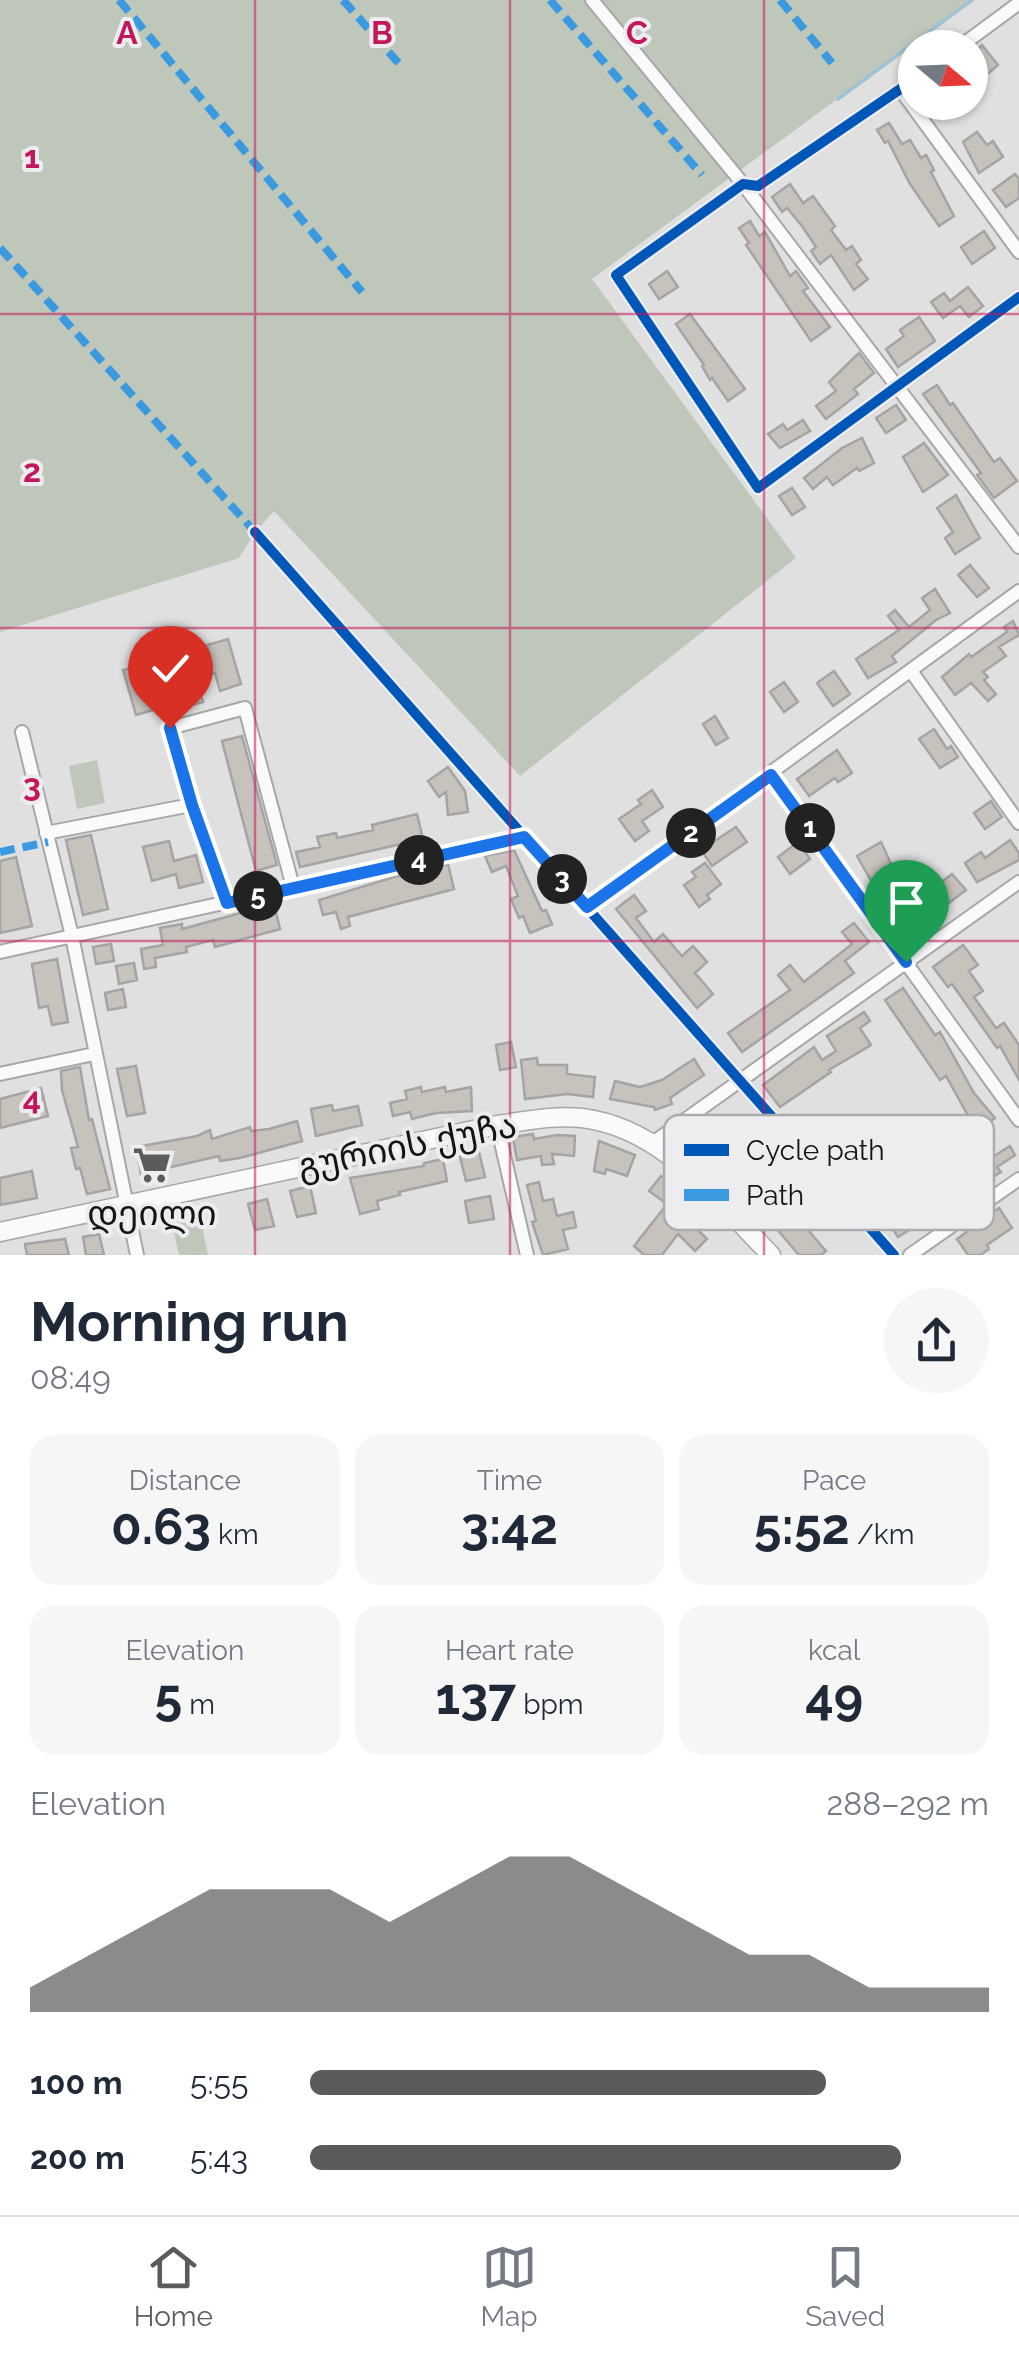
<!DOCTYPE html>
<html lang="en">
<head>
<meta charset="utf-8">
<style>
	body { margin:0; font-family:Raleway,"Noto Sans Georgian",sans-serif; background:#f6f6f7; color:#1f2937; height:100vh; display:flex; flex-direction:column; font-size:38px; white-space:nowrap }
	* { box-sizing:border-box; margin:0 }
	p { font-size:32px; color:#747a83 }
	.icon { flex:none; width:55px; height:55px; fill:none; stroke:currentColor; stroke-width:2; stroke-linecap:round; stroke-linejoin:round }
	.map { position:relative; height:1255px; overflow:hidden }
	.drawer { display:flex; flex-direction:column; background:#fff; flex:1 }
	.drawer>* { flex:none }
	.needle { width:65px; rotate:109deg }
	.buttons { position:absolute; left:898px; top:30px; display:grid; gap:20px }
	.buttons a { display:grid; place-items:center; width:90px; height:90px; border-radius:50%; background:#fff; box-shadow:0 2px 8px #0004; font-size:50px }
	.pin { position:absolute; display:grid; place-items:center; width:85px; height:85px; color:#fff; margin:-102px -42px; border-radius:50% 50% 50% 0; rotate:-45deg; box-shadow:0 0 10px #0007 }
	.pin .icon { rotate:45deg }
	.km { position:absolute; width:50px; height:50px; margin:-25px; border-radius:50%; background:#222; color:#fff; font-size:28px; line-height:50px; text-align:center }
	.round { display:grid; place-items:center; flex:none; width:105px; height:105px; border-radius:52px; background:#f6f6f7 }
	.summary { display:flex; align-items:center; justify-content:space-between; height:170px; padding:0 30px }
	h1 { font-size:55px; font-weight:700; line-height:75px }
	.metrics { display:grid; grid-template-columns:repeat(3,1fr); gap:15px; height:170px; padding:10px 30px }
	.metrics div { display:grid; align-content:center; border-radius:25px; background:#f6f6f7; text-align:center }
	.metrics b { font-size:50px; font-weight:700 }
	.metrics small { font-size:28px; font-weight:400 }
	.metrics p { font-size:28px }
	.chart { height:280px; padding:20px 30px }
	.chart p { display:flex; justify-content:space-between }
	.chart svg { width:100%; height:180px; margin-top:10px; fill:#5b5b5c; opacity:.7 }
	ul { padding:0 30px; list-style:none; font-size:32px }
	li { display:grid; grid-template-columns:160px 120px 1fr; align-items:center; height:75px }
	li i { height:25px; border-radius:12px; background:#5b5b5c }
	.tabs { display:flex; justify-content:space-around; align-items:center; height:140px; border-top:2px solid #e0e1e3; background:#fff; font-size:28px; color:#747a83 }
	.tabs a { display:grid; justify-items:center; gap:5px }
	.tabs .current { color:#5b5b5c }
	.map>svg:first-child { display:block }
	.green { fill:#bfc7ba }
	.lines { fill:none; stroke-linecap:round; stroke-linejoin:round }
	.stream { stroke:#a1c2d3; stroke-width:4 }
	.building { fill:#c8c2bc; stroke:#a5a4a4; stroke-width:2.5 }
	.minor-casing { stroke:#a7a7a8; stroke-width:16 }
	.highway-casing { stroke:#a7a7a8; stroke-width:21 }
	.minor { stroke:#fafafa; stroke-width:12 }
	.highway { stroke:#fafafa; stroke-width:18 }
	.quiet { stroke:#3b9adf; stroke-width:8; stroke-dasharray:15 8; stroke-linecap:butt }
	.cycleway-casing { stroke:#edecef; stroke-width:16 }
	.cycleway { stroke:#0057b8; stroke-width:10 }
	.route-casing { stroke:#fff; stroke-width:20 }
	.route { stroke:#1a73e8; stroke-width:12 }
	.grid { fill:none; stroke:#c2185b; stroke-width:2.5; stroke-opacity:0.55 }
	.labels { text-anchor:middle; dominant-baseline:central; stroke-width:8; stroke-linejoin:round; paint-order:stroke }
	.street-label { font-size:35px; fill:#141415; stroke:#edecef }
	.poi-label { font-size:35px; fill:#141415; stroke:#edecef }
	.key { fill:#edecef; stroke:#acabae; stroke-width:2.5 }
	.key-label { font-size:28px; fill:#141415 }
	.grid-label { font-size:32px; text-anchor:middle; font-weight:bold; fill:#c2185b; stroke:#edecef; stroke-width:8; stroke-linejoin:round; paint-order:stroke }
</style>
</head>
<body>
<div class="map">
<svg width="1019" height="1255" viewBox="0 0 1019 1255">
	<rect width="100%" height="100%" fill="#e0e0e1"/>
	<path class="green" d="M0 0H972L592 279 796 558 520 776 274 511 255 532 239 558 0 632Z
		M97 760 105 803 77 809 69 766Z
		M199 1212 208 1255H179L171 1218Z"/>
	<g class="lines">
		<path class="stream" d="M838 99 972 0"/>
	</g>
	<path class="building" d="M982 45 998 65 985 76 970 58Z
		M889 123 902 144 910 140 921 158 926 155 934 170 931 172 954 216 939 226 910 184 888 141 885 143 877 130Z
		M977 132 987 145 993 141 1003 157 979 173 963 142Z
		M1015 174 1019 179V198L1006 207 993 190Z
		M790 184 803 203 813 196 835 226 831 230 846 250 852 246 861 260 856 264 868 279 854 290 831 255 820 264 811 251 816 247 802 226 787 208 782 212 772 197Z
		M750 221 759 236 765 232 790 276 796 271 808 288 803 291 830 327 811 341 746 245 749 243 739 228Z
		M984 231 995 248 972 264 961 247Z
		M667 271 678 287 659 299 649 284Z
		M968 287 983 306 969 317 960 306 943 318 931 302 944 293 950 301Z
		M690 314 745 389 728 401 712 378 710 380 702 366 704 365 676 324Z
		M919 317 935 341 898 367 886 349 904 336 900 330Z
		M859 353 874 373 854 389 858 394 826 419 816 406 836 391 829 382Z
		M937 385 950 405 953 403 994 462 1000 458 1017 481 994 498 977 475 981 473 923 394Z
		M896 405 906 420 886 433 876 418Z
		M803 420 810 431 780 448 768 434 783 424 787 430Z
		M862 438 874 463 859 471 857 468 833 485 827 477 813 489 804 478 842 448Z
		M924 443 948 475 923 492 903 457Z
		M792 488 805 507 792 515 779 496Z
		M956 495 980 538 955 554 945 538 953 532 937 508Z
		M970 565 989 588 977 597 958 575Z
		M935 589 950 613 936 620 892 656 896 662 868 678 856 659 899 630 888 616 895 610 909 627 930 610 922 598Z
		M1013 621 1019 635 999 647 1006 656 983 672 988 677 984 680 996 694 988 701 971 683 955 695 942 677 969 654 971 657 1007 632 1004 627Z
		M228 639 241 684 220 691 215 673 196 679 203 702 178 709 172 686 152 691 157 709 136 715 123 670 145 664 150 682 169 676 163 656 188 649 194 670 212 665 207 645Z
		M834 671 850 694 833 706 817 683Z
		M784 682 798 702 784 712 770 692Z
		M715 716 728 738 716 745 703 724Z
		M934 729 947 749 951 746 958 757 940 768 919 739Z
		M242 736 277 865 256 871 222 741Z
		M837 750 852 773 838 782 835 778 809 796 797 779Z
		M448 767 465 791 468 812 448 815 446 792 439 797 428 781Z
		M652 790 663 807 642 821 649 831 635 841 619 819 641 804 638 800Z
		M991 801 1002 817 985 829 974 813Z
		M417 814 423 839 300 867 296 852 320 847 317 837 336 833 337 838 373 830 372 825Z
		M736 827 747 842 712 866 701 850Z
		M91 835 108 909 83 915 66 840Z
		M1010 840 1019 853V860L977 882 965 863 981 852 985 858Z
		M169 841 174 861 196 855 203 882 179 888 176 874 152 881 143 847Z
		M798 842 810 859 790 874 778 857Z
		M881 842 898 879 877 891 857 856Z
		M514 850 542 911 546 910 552 924 530 933 523 916 519 918 511 899 518 896 506 866 492 872 485 856Z
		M16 857 32 926 0 933V861Z
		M705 863 721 884 707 895 710 899 699 907 684 885 696 877 692 872Z
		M448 864 454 889 348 917 350 926 341 929 336 912 323 915 319 900 404 874Z
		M952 874 966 890 925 921 913 904Z
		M634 895 646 911 636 918 654 942 663 934 682 956 693 946 707 962 695 973 713 994 697 1008 616 909Z
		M274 904 280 929 215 947 213 940 186 947 187 952 155 958 156 967 144 969 141 949 163 945 160 928 182 924V929Z
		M854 923 869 942 845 961 854 973 742 1052 728 1033 790 990 778 975 790 965 804 982 852 944 842 932Z
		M111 944 114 961 96 964 93 947Z
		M963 945 978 965 969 971 983 991 974 997 996 1028 1004 1023 1019 1045V1080L1000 1046 997 1048 952 984 948 987 933 967Z
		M57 959 68 1022 52 1025 48 1006 39 1008 32 964Z
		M134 963 137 980 119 984 116 966Z
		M903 988 935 1035 940 1032 974 1093 995 1118 977 1132 946 1076 940 1080 885 1000Z
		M123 989 126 1007 108 1010 105 993Z
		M864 1012 870 1021 860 1028 871 1045 829 1070 831 1072 780 1107 763 1085 814 1047 822 1060 836 1051 827 1036Z
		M511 1042 516 1067 500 1070 496 1045Z
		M537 1058 538 1065H567V1074L595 1077 593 1097 567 1094 525 1099 521 1060Z
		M694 1059 704 1075 670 1098 672 1104 655 1110 654 1107 610 1099 615 1081 640 1087 662 1080Z
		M136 1066 145 1113 127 1116 117 1069Z
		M80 1067 89 1120 92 1119 110 1189 87 1194 80 1168 76 1169 71 1148 78 1147 62 1090 61 1071Z
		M421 1087 422 1092 445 1087 446 1092 471 1087 472 1111 436 1113 412 1119 410 1112 393 1116 390 1103 407 1099 405 1091Z
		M41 1088 48 1116 0 1128V1099Z
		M332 1105 333 1111 358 1106 362 1125 316 1136 311 1109Z
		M297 1121 302 1141 240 1158 220 1161 219 1156 141 1174 136 1147 197 1136 210 1130 212 1139 250 1127 251 1131 269 1129Z
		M533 1134 534 1139 557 1135 575 1136 574 1156 552 1154 554 1164 542 1165 541 1156 517 1160 513 1137Z
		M599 1141 635 1155 627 1176 606 1169 605 1174 594 1171Z
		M983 1145 991 1158 1010 1146 1015 1155 997 1167 1001 1172 898 1237 886 1218 914 1200 911 1195 949 1167 947 1163 963 1152 966 1156Z
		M478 1148 485 1177 466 1181 459 1153Z
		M443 1159 447 1181 399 1192 400 1195 377 1201 379 1209 360 1214 350 1178 424 1166V1163Z
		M747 1167 776 1200 782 1196 796 1215 799 1213 811 1228 808 1230 826 1251 821 1255H799L769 1220 767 1222 756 1208 753 1210 729 1181Z
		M32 1171 37 1198 0 1205V1178Z
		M661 1176 706 1217 696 1228 707 1239 695 1251 678 1234 662 1255H644L634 1246 667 1204 649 1191Z
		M539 1182 543 1201 553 1199 557 1216 573 1212 576 1227 563 1230 568 1249 543 1255 532 1222 536 1221 527 1185Z
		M310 1186 316 1213 297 1217 290 1191Z
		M490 1196 494 1219 469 1223 465 1201Z
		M267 1199 274 1226 255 1230 248 1204Z
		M999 1208 1012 1228 987 1245 989 1249 980 1255H968L957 1239Z
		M99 1234 104 1255H86L83 1237Z
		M65 1239 69 1255H27L25 1244Z"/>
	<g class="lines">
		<g class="minor-casing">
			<path id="minor" d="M592 0 743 184 1019 547
				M958 48 1019 3
				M915 79 758 186 743 184 616 275 758 488 1019 297
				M900 89 1019 252
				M255 532 894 1255
				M911 671 1019 823
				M22 732 72 936 137 1255
				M771 775 1019 1120
				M46 833 191 805
				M227 903 191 805 170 728 245 708 293 887
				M587 907 1019 591
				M0 952 525 837
				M0 1074 94 1054
				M497 1125 527 1255
				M654 1142 1019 882
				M910 1255 1019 1179"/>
		</g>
		<g class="highway-casing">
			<path id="highway" d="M0 1232 497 1125C525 1121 553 1115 582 1118 664 1128 716 1200 771 1255"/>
		</g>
		<use href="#minor" class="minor"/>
		<use href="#highway" class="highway"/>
		<path class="quiet" d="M119 0 362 292
			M343 0 402 67
			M550 0 702 175
			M780 0 832 63
			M0 248 255 532
			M0 852 48 842"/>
		<g class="cycleway-casing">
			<path id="cycleway" d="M915 79 758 186 743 184 616 275 758 488 1019 297
				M255 532 894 1255"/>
		</g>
		<use href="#cycleway" class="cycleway"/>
	</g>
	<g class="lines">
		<g class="route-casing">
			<path id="route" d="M170 728 192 805 227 903 524 837 587 907 771 775 906 962"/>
		</g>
		<use href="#route" class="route"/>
	</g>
	<path class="grid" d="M255 0V1255M510 0V1255M764 0V1255M0 314H1019M0 628H1019M0 941H1019"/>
	<defs>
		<g id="supermarket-bare" transform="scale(3)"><path d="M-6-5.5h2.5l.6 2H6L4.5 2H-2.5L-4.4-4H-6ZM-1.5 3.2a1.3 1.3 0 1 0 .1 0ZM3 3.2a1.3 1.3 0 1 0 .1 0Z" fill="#5b5b5c" stroke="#edecef" stroke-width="2.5" paint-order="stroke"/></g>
	</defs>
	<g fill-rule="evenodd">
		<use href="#supermarket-bare" x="152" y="1165"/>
	</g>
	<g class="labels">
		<g class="street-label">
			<text transform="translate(407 1145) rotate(-11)">გურიის ქუჩა</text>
		</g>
		<g class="poi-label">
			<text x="152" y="1212">დეილი</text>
		</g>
	</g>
	<rect x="664" y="1115" width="330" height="115" rx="15" class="key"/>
	<rect x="684" y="1144" width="45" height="12" fill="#0057b8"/>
	<rect x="684" y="1189" width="45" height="12" fill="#3b9adf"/>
	<g class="key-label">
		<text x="746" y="1160">Cycle path</text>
		<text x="746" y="1205">Path</text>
	</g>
	<g class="grid-label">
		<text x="127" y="44">A</text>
		<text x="382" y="44">B</text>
		<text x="637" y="44">C</text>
		<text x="32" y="168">1</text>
		<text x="32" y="482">2</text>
		<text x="32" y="796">3</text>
		<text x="32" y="1110">4</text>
	</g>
</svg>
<div class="buttons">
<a><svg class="needle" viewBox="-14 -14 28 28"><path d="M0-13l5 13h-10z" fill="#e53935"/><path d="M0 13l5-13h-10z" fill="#747a83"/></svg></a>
</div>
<div class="pin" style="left:906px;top:962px;background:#1e9e55"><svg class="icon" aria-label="arrive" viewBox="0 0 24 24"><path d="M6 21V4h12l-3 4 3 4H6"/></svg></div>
<div class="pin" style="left:170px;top:728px;background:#d93025"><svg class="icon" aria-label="check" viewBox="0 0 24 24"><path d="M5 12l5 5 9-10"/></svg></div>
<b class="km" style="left:810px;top:828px">1</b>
<b class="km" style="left:691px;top:833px">2</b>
<b class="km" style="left:562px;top:879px">3</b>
<b class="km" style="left:419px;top:860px">4</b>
<b class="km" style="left:258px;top:896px">5</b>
</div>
<section class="drawer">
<div class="summary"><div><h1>Morning run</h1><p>08:49</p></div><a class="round"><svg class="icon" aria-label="share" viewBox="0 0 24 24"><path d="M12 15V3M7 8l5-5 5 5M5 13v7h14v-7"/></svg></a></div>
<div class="metrics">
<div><p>Distance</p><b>0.63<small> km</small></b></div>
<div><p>Time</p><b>3:42</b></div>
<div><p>Pace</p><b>5:52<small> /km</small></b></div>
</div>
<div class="metrics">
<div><p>Elevation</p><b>5<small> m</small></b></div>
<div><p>Heart rate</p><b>137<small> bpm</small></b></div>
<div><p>kcal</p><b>49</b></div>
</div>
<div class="chart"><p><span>Elevation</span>288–292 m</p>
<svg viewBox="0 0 160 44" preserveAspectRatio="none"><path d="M0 44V38L10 30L20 22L30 14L40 14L50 14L60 22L70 14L80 6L90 6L100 14L110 22L120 30L130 30L140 38L150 38L160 38V44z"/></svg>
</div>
<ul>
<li><b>100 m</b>5:55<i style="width:76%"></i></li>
<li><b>200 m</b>5:43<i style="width:87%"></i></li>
</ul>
</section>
<nav class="tabs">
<a class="current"><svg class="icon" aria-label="home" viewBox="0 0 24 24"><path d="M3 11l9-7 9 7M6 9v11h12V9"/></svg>Home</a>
<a><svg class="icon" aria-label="map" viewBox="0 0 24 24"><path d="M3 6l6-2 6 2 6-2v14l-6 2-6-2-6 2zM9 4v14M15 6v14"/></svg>Map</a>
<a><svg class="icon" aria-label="saved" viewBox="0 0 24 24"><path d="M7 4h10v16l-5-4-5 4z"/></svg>Saved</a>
</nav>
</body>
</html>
